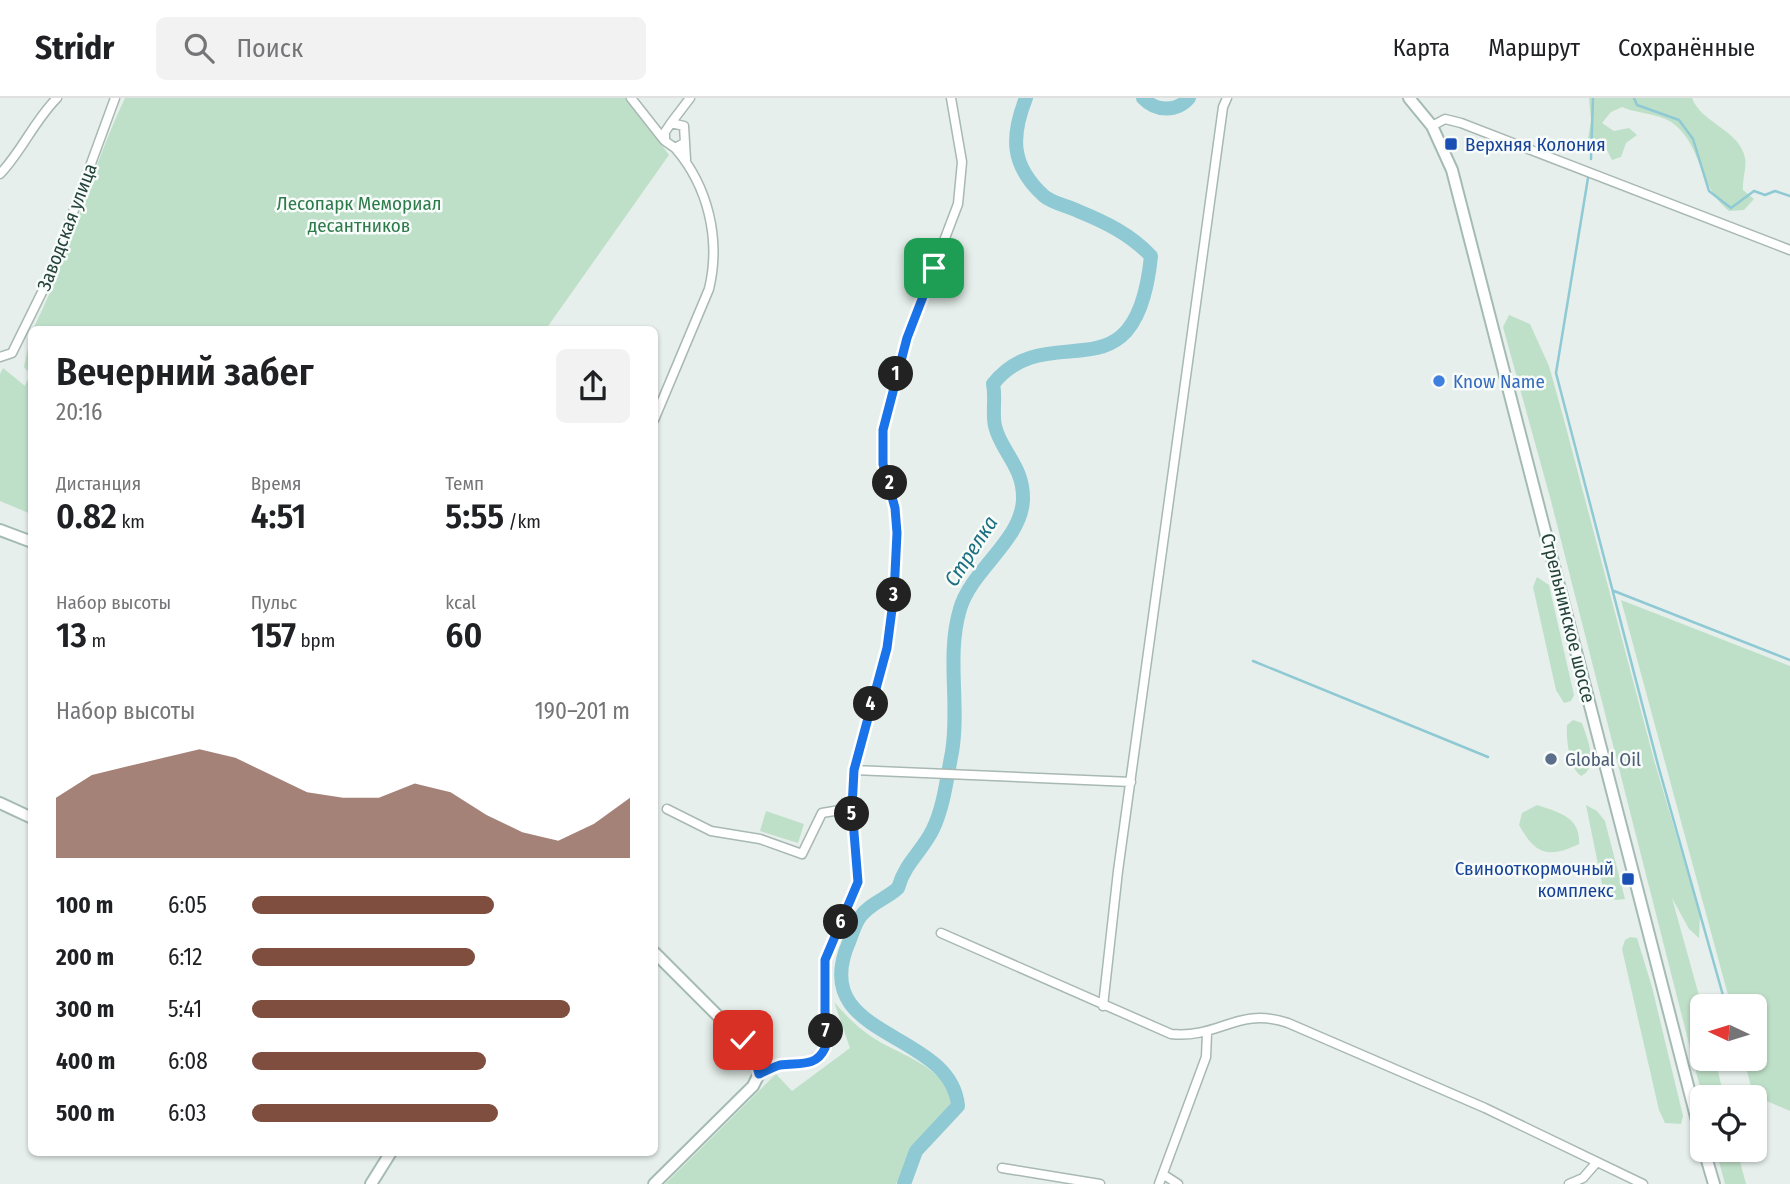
<!DOCTYPE html>
<html lang="ru">
<head>
<meta charset="utf-8">
<style>
	body { margin:0; font-family:"Fira Sans Condensed",sans-serif; background:#f2f2f2; color:#202124; height:100vh; display:flex; flex-direction:column; font-size:26px; white-space:nowrap }
	* { box-sizing:border-box; margin:0 }
	p { font-size:23px; color:#757577 }
	.icon { flex:none; width:38px; height:38px; fill:none; stroke:currentColor; stroke-width:2; stroke-linecap:round; stroke-linejoin:round }
	.map { position:relative; flex:1; overflow:hidden }
	.drawer { position:absolute; left:28px; top:228px; width:630px; height:830px; display:flex; flex-direction:column; background:#fff; border-radius:10px; box-shadow:0 2px 5px #0004 }
	.drawer>* { flex:none }
	.needle { width:46px; rotate:274deg }
	.fabs { position:absolute; left:1690px; top:896px; display:grid; gap:14px }
	.fabs a { display:grid; place-items:center; width:77px; height:77px; border-radius:10px; background:#fff; box-shadow:0 2px 5px #0004; font-size:35px }
	.pin { position:absolute; display:grid; place-items:center; width:60px; height:60px; color:#fff; margin:-30px; border-radius:14px; box-shadow:0 4px 10px #0006 }
	.km { position:absolute; width:35px; height:35px; margin:-18px; border-radius:50%; background:#222; color:#fff; font-size:19px; line-height:35px; text-align:center }
	.round { display:grid; place-items:center; flex:none; width:74px; height:74px; border-radius:10px; background:#f2f2f2 }
	.summary { display:flex; align-items:center; justify-content:space-between; height:119px; padding:0 28px }
	h1 { font-size:38px; font-weight:600; line-height:52px }
	.figures { display:grid; grid-template-columns:repeat(3,1fr); gap:10px; height:119px; padding:7px 28px }
	.figures div { display:grid; align-content:center }
	.figures b { font-size:35px; font-weight:600 }
	.figures small { font-size:19px; font-weight:400 }
	.figures p { font-size:19px }
	.chart { height:196px; padding:14px 28px }
	.chart p { display:flex; justify-content:space-between }
	.chart svg { width:100%; height:126px; margin-top:7px; fill:#7f4e3f; opacity:.7 }
	ul { padding:0 28px; list-style:none; font-size:23px }
	li { display:grid; grid-template-columns:112px 84px 1fr; align-items:center; height:52px }
	li i { height:18px; border-radius:9px; background:#7f4e3f }
	header { display:flex; align-items:center; gap:42px; box-sizing:border-box; height:98px; padding:0 35px; background:#fff; border-bottom:2px solid #e0e0e0 }
	header strong { font-size:33px }
	nav { display:flex; gap:38px; margin-inline-start:auto; font-size:24px }
	.search { width:490px; height:63px; background:#f2f2f2; display:flex; align-items:center; gap:18px; box-sizing:border-box; padding:0 24px; border-radius:10px; color:#757577; font-size:26px }
	.map>svg:first-child { display:block }
	.green { fill:#bfe0c8 }
	.lines { fill:none; stroke-linecap:round; stroke-linejoin:round }
	.stream { stroke:#8ec9d4; stroke-width:2.5 }
	.river { stroke:#8ec9d4; stroke-width:14 }
	.street-casing { stroke:#a8b8b2; stroke-width:11 }
	.secondary-casing { stroke:#a4bbb3; stroke-width:14 }
	.street { stroke:#fff; stroke-width:8 }
	.secondary { stroke:#fff; stroke-width:10 }
	.route-casing { stroke:#fff; stroke-width:14 }
	.route { stroke:#1a73e8; stroke-width:9 }
	.transit-dot { fill:#1a4fb4; stroke:#f7fbf9; stroke-width:2.5 }
	.shop-dot { fill:#3f7fe0; stroke:#f7fbf9; stroke-width:2.5 }
	.service-dot { fill:#5c6f8a; stroke:#f7fbf9; stroke-width:2.5 }
	.labels { text-anchor:middle; dominant-baseline:central; stroke-width:5; stroke-linejoin:round; paint-order:stroke }
	.transit-label { font-size:19px; fill:#164399; stroke:#f7fbf9; text-anchor:start }
	.park-label { font-size:19px; fill:#2d7a4b; stroke:#f7fbf9 }
	.street-label { font-size:19px; fill:#24423a; stroke:#f7fbf9 }
	.shop-label { font-size:19px; fill:#366cbe; stroke:#f7fbf9; text-anchor:start }
	.service-label { font-size:19px; fill:#4e5e75; stroke:#f7fbf9; text-anchor:start }
	.water-label { font-size:21px; font-style:italic; fill:#1c6f80; stroke:#f7fbf9 }
</style>
</head>
<body>
<header>
<strong>Stridr</strong>
<div class="search"><svg class="icon" aria-label="search" viewBox="0 0 24 24"><circle cx="10" cy="10" r="6"/><path d="M15 15l6 6"/></svg>Поиск</div>
<nav><a>Карта</a><a>Маршрут</a><a>Сохранённые</a></nav>
</header>
<div class="map">
<svg width="1790" height="1086" viewBox="0 0 1790 1086">
	<rect width="100%" height="100%" fill="#e6efeb"/>
	<path class="green" d="M125 0H627L669 57 546 231H33C71 156 89 75 125 0Z
		M1589 0H1692C1701 25 1740 32 1745 60 1747 70 1742 81 1743 92L1754 101 1744 112 1729 113C1697 87 1704 51 1674 26 1660 15 1637 16 1622 9L1611 14 1602 25 1614 33 1629 30 1637 37 1626 45 1621 59 1612 62 1606 50 1587 47 1591 22Z
		M1509 217 1530 226 1549 268 1563 318 1654 662 1700 817 1699 840 1689 831 1672 800 1703 912V961H1715L1724 999 1703 1001 1551 403 1503 229Z
		M31 235V416L0 403V276L3 270 25 288 30 276 24 269Z
		M1537 479 1549 487 1574 597 1571 603 1564 605 1556 592 1533 489Z
		M1621 502 1790 568V1013L1753 997 1744 961H1755V908H1731Z
		M1573 622 1582 625C1587 640 1600 669 1581 678 1569 670 1566 641 1567 627Z
		M1537 707C1558 714 1581 719 1579 746 1548 761 1535 756 1519 727L1522 715Z
		M1586 707 1597 713 1605 723 1625 801 1615 802 1602 786Z
		M766 713 804 726 798 745 760 733Z
		M1630 839 1637 840 1652 889 1683 1018 1681 1026 1665 1025 1659 1012 1622 851 1625 842Z
		M834 904C847 919 859 931 875 941 902 958 949 970 951 1007L923 1039 910 1049 906 1070 896 1086H665L776 976 792 993 850 950Z
		M1716 1052H1737L1746 1086H1725Z"/>
	<g class="lines">
		<path class="stream" d="M1634 0 1637 7 1679 22 1693 41 1709 93 1731 110 1754 93 1765 97 1775 93 1790 98
			M1591 61 1593 0
			M1588 80 1556 275 1658 667 1726 908
			M1614 493 1790 562
			M1253 563 1488 659"/>
		<path class="river" d="M1143 0C1156 14 1177 14 1189 0
			M904 1086 916 1053 958 1008C951 931 806 942 849 844 852 836 855 826 860 819 870 805 886 801 898 790 906 763 922 754 933 731 944 708 947 679 952 654 960 606 946 558 960 511 971 472 1021 443 1023 402 1024 368 1001 354 995 328 992 315 996 300 993 286 1050 215 1136 308 1151 158 1130 136 1105 124 1078 113 1068 108 1052 105 1044 98 1010 67 1011 38 1026 0"/>
		<g class="street-casing">
			<path id="street" d="M631 0 664 42
				M671 25 690 0
				M1432 28 1445 21 1461 25 1790 152
				M684 45 675 50 665 43V34L671 25 684 28 686 62
				M0 76C22 53 34 23 57 0
				M0 259 12 255 49 180 115 0
				M654 322 709 191C721 141 708 88 675 50
				M854 672 1131 684
				M667 711 711 733 760 741 802 756 822 715 852 710
				M941 835 1171 936C1219 941 1238 908 1288 925L1485 1010 1643 1086
				M1103 908 1118 773 1223 9 1227 0
				M759 976 780 967 807 965 823 954 826 937 825 862 858 784 852 710 854 672 887 550 894 496 897 435 895 410 883 366V332L907 240 958 106 962 64 951 0
				M1002 1070 1100 1086
				M1164 1077 1178 1086
				M1159 1086 1206 959 1207 935
				M1569 1086 1583 1080 1597 1064"/>
		</g>
		<g class="secondary-casing">
			<path id="secondary" d="M1409 0 1432 28 1452 72 1703 1046
				M0 432 32 444
				M0 705 32 720
				M1704 1052 1714 1086
				M371 1086 391 1054
				M654 1086 753 988 759 976 753 953 654 854"/>
		</g>
		<use href="#street" class="street"/>
		<use href="#secondary" class="secondary"/>
	</g>
	<g class="lines">
		<g class="route-casing">
			<path id="route" d="M743 942 753 953 759 976C766 973 773 969 780 967 798 964 816 970 825 950V862L858 784 852 710 854 672 887 550 894 496 897 435 895 410 883 366V332L907 240 934 170"/>
		</g>
		<use href="#route" class="route"/>
	</g>
	<g class="transit-dot">
		<rect x="1444" y="39" width="14" height="14" rx="3.5"/>
		<rect x="1621" y="774" width="14" height="14" rx="3.5"/>
	</g>
	<circle class="shop-dot" cx="1439" cy="283" r="7"/>
	<circle class="service-dot" cx="1551" cy="661" r="7"/>
	<g class="labels">
		<g class="transit-label">
			<text x="1465" y="46">Верхняя Колония</text>
			<text x="1614" y="770" text-anchor="end">Свинооткормочный<tspan x="1614" dy="22">комплекс</tspan></text>
		</g>
		<g class="park-label">
			<text x="359" y="105">Лесопарк Мемориал<tspan x="359" dy="22">десантников</tspan></text>
		</g>
		<g class="street-label">
			<text transform="translate(67 129) rotate(-69)">Заводская улица</text>
			<text transform="translate(1568 520) rotate(76)">Стрельнинское шоссе</text>
		</g>
		<g class="shop-label">
			<text x="1453" y="283">Know Name</text>
		</g>
		<g class="service-label">
			<text x="1565" y="661">Global Oil</text>
		</g>
		<g class="water-label">
			<text transform="translate(971 453) rotate(-57)">Стрелка</text>
		</g>
	</g>
</svg>
<div class="fabs">
<a><svg class="needle" viewBox="-14 -14 28 28"><path d="M0-13l5 13h-10z" fill="#e53935"/><path d="M0 13l5-13h-10z" fill="#757577"/></svg></a>
<a><svg class="icon" aria-label="locate" viewBox="0 0 24 24"><circle cx="12" cy="12" r="6"/><path d="M12 2v4M12 18v4M2 12h4M18 12h4"/></svg></a>
</div>
<div class="pin" style="left:934px;top:170px;background:#1e9e55"><svg class="icon" aria-label="arrive" viewBox="0 0 24 24"><path d="M6 21V4h12l-3 4 3 4H6"/></svg></div>
<div class="pin" style="left:743px;top:942px;background:#d93025"><svg class="icon" aria-label="check" viewBox="0 0 24 24"><path d="M5 12l5 5 9-10"/></svg></div>
<b class="km" style="left:896px;top:276px">1</b>
<b class="km" style="left:890px;top:385px">2</b>
<b class="km" style="left:894px;top:497px">3</b>
<b class="km" style="left:871px;top:606px">4</b>
<b class="km" style="left:852px;top:716px">5</b>
<b class="km" style="left:841px;top:824px">6</b>
<b class="km" style="left:826px;top:933px">7</b>
<section class="drawer">
<div class="summary"><div><h1>Вечерний забег</h1><p>20:16</p></div><a class="round"><svg class="icon" aria-label="share" viewBox="0 0 24 24"><path d="M12 15V3M7 8l5-5 5 5M5 13v7h14v-7"/></svg></a></div>
<div class="figures">
<div><p>Дистанция</p><b>0.82<small> km</small></b></div>
<div><p>Время</p><b>4:51</b></div>
<div><p>Темп</p><b>5:55<small> /km</small></b></div>
</div>
<div class="figures">
<div><p>Набор высоты</p><b>13<small> m</small></b></div>
<div><p>Пульс</p><b>157<small> bpm</small></b></div>
<div><p>kcal</p><b>60</b></div>
</div>
<div class="chart"><p><span>Набор высоты</span>190–201 m</p>
<svg viewBox="0 0 160 44" preserveAspectRatio="none"><path d="M0 44V23L10 15L20 12L30 9L40 6L50 9L60 15L70 21L80 23L90 23L100 18L110 21L120 29L130 35L140 38L150 32L160 23V44z"/></svg>
</div>
<ul>
<li><b>100 m</b>6:05<i style="width:64%"></i></li>
<li><b>200 m</b>6:12<i style="width:59%"></i></li>
<li><b>300 m</b>5:41<i style="width:84%"></i></li>
<li><b>400 m</b>6:08<i style="width:62%"></i></li>
<li><b>500 m</b>6:03<i style="width:65%"></i></li>
</ul>
</section>
</div>
</body>
</html>
